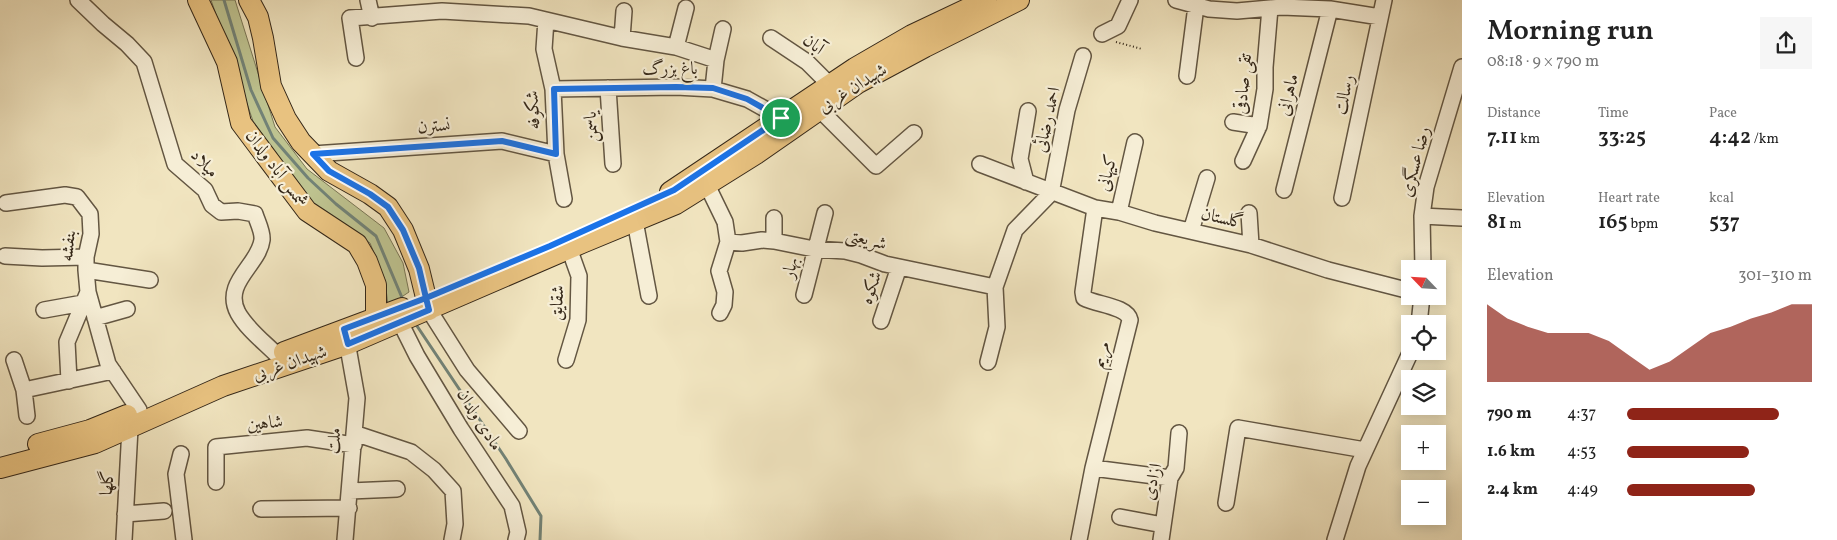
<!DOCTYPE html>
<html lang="en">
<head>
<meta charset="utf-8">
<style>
	body { margin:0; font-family:Vollkorn,Amiri,serif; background:#f6f6f6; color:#222; height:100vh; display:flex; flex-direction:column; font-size:19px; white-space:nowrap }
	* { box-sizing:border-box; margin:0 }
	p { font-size:16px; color:#767676 }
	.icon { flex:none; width:28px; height:28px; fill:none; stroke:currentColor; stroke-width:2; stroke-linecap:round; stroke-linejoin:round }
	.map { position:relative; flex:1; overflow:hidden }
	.details { display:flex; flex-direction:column; background:#fff; width:375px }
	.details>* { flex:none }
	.needle { width:32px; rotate:295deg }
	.buttons { position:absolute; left:1401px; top:260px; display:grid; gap:10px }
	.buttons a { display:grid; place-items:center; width:45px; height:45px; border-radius:0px; background:#fff; box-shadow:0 2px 12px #0003; font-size:25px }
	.pin { position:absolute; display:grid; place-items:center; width:42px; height:42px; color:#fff; margin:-21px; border:2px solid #fff; border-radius:50%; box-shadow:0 1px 5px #0007 }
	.round { display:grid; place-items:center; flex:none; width:52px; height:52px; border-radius:0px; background:#f6f6f6 }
	.overview { display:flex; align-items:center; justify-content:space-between; height:85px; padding:0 25px }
	h1 { font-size:28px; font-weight:600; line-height:38px }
	.figures { display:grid; grid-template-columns:repeat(3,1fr); gap:8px; height:85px; padding:5px 25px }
	.figures div { display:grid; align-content:center }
	.figures b { font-size:21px; font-weight:600 }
	.figures small { font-size:14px; font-weight:400 }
	.figures p { font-size:14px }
	.chart { height:140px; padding:10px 25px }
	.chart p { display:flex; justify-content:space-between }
	.chart svg { width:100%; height:90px; margin-top:5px; fill:#8f2418; opacity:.7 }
	ul { padding:0 25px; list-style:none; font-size:16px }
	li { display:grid; grid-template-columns:80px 60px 1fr; align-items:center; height:38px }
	li i { height:12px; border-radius:6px; background:#8f2418 }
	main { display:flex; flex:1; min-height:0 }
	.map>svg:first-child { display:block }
	.green { fill:#bec390; stroke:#797554 }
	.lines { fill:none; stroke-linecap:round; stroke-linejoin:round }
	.stream { stroke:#728276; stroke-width:3 }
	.minor-casing { stroke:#635642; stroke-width:18 }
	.major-casing { stroke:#342718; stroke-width:22 }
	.path { stroke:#342718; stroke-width:2; stroke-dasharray:1 2.5; stroke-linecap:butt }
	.minor { stroke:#f6eed6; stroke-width:15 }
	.major { stroke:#e8c280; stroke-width:20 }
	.route-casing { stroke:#fff; stroke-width:10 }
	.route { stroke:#1a73e8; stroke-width:6 }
	.labels { text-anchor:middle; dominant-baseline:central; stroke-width:4.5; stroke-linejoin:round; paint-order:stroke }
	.street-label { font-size:18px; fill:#342718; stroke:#f6eed6 }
</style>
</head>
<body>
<main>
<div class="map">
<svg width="1462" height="540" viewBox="0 0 1462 540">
	<rect width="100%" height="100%" fill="#f1e5c0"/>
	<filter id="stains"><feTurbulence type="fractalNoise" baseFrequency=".004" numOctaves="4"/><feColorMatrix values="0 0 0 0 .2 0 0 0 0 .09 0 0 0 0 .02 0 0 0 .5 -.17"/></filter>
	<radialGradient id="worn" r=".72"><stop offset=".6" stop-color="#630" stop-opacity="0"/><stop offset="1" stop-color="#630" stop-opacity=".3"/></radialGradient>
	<path class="green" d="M211 0H235L275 127 307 169 384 228 403 263 409 292 388 306 385 280 370 243 312 204 253 121Z"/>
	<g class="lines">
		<path class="stream" d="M224 0 251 90 273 138 308 178 336 204 376 236 403 300
			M415 323 506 459 541 516 540 540"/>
		<g class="minor-casing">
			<path id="minor" d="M78 0 103 24 127 44 144 62 175 164 205 190 212 205 221 212 238 211 255 214C257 221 263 232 262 240 259 265 222 283 238 313 247 329 264 342 277 355
				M368 0 372 18
				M1176 0 1209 9 1237 11 1282 7 1330 9 1380 17
				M546 20 544 49 553 89 556 154 564 199
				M1102 34 1118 26 1130 0
				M622 38 624 11
				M771 38 807 62 830 85
				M676 47 686 8
				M356 58 350 18 442 11 529 16 622 38 676 47 716 60
				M1187 76 1196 6
				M608 88 613 164
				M553 89 676 87 713 89 747 99 781 118
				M713 89 716 60 723 29
				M820 110 876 166 914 133
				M1233 122 1259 126
				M313 154 502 141 556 154
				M1243 161 1259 126 1265 89V67L1270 8
				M980 164 1095 208 1119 212 1155 223 1251 245 1328 270 1410 291
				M1026 182 1020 159 1028 111
				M707 185 725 222 728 242 719 271 725 292 724 305 720 313
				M1284 190 1330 9
				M1342 198 1384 0
				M6 203 65 195 77 197 90 214 91 234 86 257V270L88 292 108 364 139 410
				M1119 212 1135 142
				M1249 213 1251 245
				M1422 216 1462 218
				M635 221 649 296
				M1191 231 1207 178
				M774 241V218
				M728 242 742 243 762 240 774 241 814 249 845 251 861 255 885 264 995 287
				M5 256 42 258 86 257
				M1423 269 1422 216 1426 187 1462 67
				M86 270 150 280
				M804 295 825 213
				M44 310 83 303
				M429 310 467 370 519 431
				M95 318 127 309
				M881 321 899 267
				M400 322 417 356 461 429 512 506 518 532 516 540
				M1419 324 1422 296
				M14 360 24 390 27 416
				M566 360 578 320 579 276 569 248
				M988 362 997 327 995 287 1015 230 1051 193 1067 110 1083 56
				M69 381 67 342 88 292
				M24 390 113 371
				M354 433 411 452 434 470 453 491 455 524 452 540
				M181 454 176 474 184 540
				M1093 468 1170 478
				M216 482V447L307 438 354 445
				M350 491 397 489
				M1226 503 1238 428 1365 450
				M261 509 349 508
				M125 514 164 511
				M1120 517 1163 525
				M124 540 130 428
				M345 540 357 398 346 336
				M1079 540 1093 468 1130 320C1127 306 1097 305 1084 298L1083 292 1095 208
				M1161 540 1170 478 1176 468 1179 433
				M1335 540 1358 466 1411 351"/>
		</g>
		<g class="major-casing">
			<path id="major" d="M198 0 227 62 241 123 307 211 357 244 367 261 376 285V317
				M249 0 258 17 263 38 271 86 286 119 301 142 329 171 370 194 388 207 403 230 419 269 429 310
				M670 192 855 68 912 35 986 0
				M284 352 402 308
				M38 444 90 430 127 415
				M0 468 95 443 223 386 348 344 582 243 676 204 756 154 858 83 925 47 1019 0"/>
		</g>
		<path class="path" d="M1116 42 1142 49"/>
		<use href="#minor" class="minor"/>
		<use href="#major" class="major"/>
	</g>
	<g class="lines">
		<g class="route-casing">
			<path id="route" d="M781 118 747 99 713 88 676 87 554 89 556 154 502 141 313 154 329 171 370 194 388 207 403 230 419 268 426 298 344 329 348 344 429 310 426 298 550 246 674 190 781 118"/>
		</g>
		<use href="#route" class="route"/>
	</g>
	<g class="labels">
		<g class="street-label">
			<text transform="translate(813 45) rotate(38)">آبان</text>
			<text x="670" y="69">باغ بزرگ</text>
			<text transform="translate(1244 84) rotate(-85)">تقی صادقی</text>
			<text transform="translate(853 89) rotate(-32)">شهیدان غربی</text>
			<text transform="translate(1289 95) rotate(-76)">ماهرانی</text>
			<text transform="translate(1345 95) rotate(-78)">رسالت</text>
			<text transform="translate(534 110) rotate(-93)">شکوفه</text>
			<text transform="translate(1048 120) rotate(-77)">احمد رضائی</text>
			<text transform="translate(434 127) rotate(-4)">نسترن</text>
			<text transform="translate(592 127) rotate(-93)">یاسمن</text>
			<text transform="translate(1416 162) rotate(-75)">رضا عسگری</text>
			<text transform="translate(204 164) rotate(47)">میلاد</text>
			<text transform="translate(276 169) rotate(53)">شمس آباد ولدان</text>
			<text transform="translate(1108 173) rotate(-77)">کیهانی</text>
			<text transform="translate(1222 219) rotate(13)">گلستان</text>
			<text transform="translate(866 240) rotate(14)">شریعتی</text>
			<text transform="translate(69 246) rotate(-84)">بنفشه</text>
			<text transform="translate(791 268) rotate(-77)">بهار</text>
			<text transform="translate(872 288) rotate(-71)">شکوه</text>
			<text transform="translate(558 303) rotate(-86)">شقایق</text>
			<text transform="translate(1102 355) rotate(-76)">مریم</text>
			<text transform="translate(290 364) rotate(-19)">شهیدان غربی</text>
			<text transform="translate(479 420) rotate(58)">مادی ولدان</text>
			<text transform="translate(265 424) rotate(-6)">شاهین</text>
			<text transform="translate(335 441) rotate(-86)">ملت</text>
			<text transform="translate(1153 482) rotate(-77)">ازادی</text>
			<text transform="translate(108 483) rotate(-86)">گلها</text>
		</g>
	</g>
	<rect width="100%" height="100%" filter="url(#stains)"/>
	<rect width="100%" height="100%" fill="url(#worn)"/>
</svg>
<div class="buttons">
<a><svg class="needle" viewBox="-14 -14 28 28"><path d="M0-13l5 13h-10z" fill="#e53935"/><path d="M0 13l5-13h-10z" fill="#767676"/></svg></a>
<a><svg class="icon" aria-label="locate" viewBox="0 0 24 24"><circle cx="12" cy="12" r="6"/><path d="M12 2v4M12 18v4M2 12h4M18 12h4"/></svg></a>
<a><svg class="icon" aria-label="layers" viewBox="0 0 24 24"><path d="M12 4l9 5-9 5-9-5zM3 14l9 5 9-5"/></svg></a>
<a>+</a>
<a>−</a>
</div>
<div class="pin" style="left:781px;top:118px;background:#1e9e55"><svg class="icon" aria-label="arrive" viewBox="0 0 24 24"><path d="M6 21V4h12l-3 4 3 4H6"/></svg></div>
</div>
<section class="details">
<div class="overview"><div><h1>Morning run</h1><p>08:18 · 9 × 790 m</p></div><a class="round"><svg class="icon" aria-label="share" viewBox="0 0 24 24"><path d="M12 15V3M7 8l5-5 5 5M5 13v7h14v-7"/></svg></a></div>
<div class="figures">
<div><p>Distance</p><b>7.11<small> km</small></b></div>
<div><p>Time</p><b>33:25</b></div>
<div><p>Pace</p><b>4:42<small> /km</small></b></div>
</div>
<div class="figures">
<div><p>Elevation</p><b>81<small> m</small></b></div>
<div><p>Heart rate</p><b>165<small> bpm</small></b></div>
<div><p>kcal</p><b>537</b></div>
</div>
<div class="chart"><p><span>Elevation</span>301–310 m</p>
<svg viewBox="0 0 160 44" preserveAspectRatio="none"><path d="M0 44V6L10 13L20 17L30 20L40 20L50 20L60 24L70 31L80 38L90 34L100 27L110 20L120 17L130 13L140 10L150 6L160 6V44z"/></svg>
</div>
<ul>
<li><b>790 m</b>4:37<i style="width:82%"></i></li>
<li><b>1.6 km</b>4:53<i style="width:66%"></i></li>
<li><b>2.4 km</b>4:49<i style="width:69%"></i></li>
</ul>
</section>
</main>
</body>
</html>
